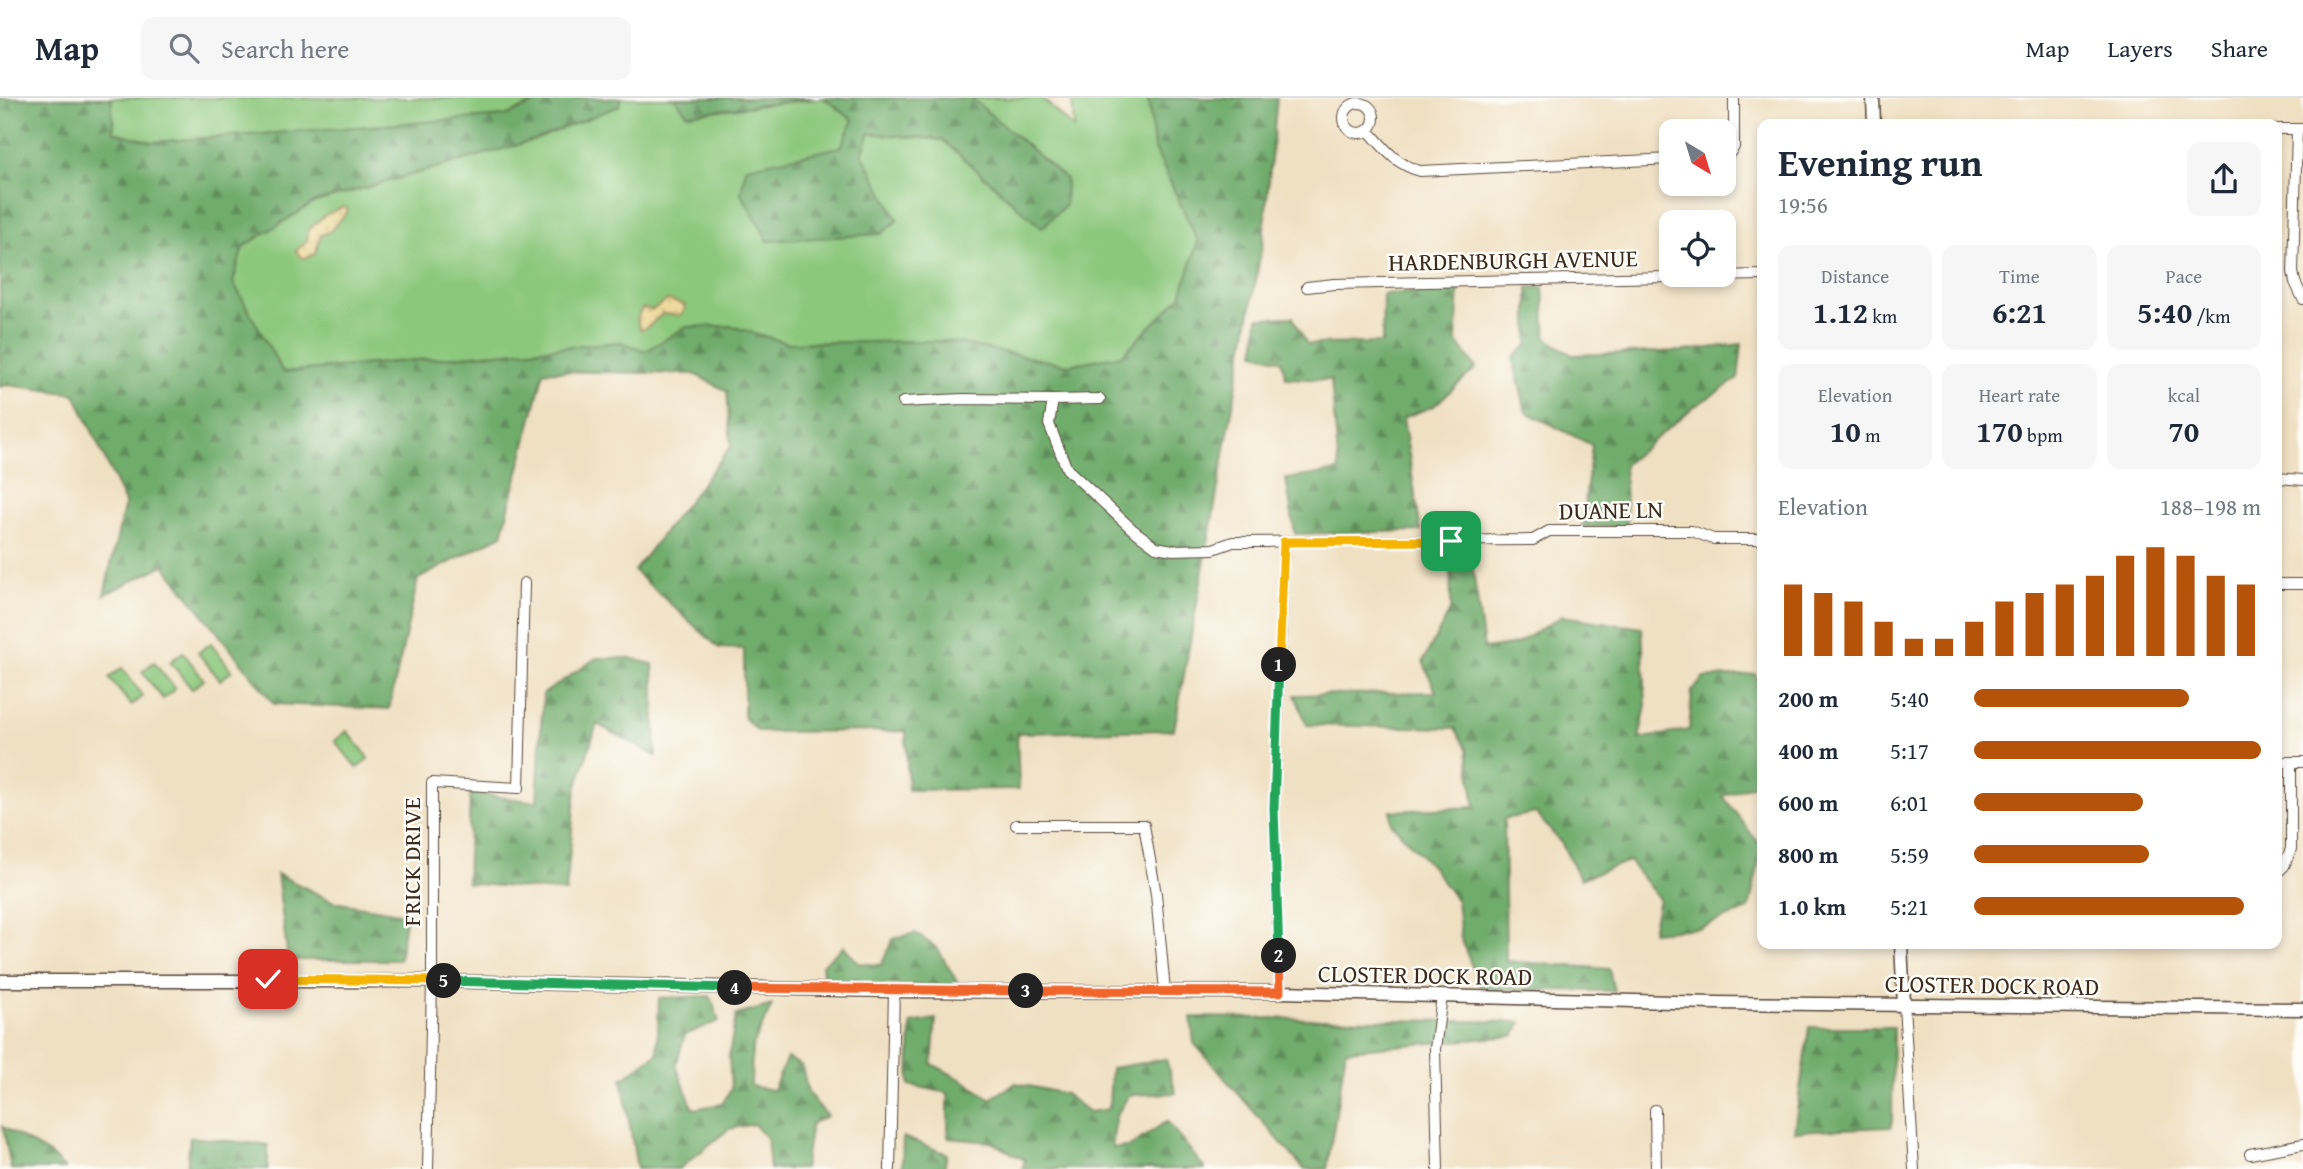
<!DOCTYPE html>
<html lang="en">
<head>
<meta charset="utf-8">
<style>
	body { margin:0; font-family:"Gentium Book Plus",serif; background:#f6f6f7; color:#1f2937; height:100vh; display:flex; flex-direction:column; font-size:26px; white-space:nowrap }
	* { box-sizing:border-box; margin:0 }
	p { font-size:23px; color:#747a83 }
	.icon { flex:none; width:38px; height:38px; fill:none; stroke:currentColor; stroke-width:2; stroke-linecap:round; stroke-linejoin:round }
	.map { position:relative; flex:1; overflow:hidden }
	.panel { position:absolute; left:1757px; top:21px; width:525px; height:830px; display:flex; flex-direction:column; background:#fff; border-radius:14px; box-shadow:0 4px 10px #0003 }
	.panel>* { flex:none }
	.needle { width:46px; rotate:142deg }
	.controls { position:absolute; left:1659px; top:21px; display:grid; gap:14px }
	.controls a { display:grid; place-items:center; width:77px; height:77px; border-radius:14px; background:#fff; box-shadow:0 4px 10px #0003; font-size:35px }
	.pin { position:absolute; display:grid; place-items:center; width:60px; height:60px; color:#fff; margin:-30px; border-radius:14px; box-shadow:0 4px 10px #0006 }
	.km { position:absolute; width:35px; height:35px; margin:-18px; border-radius:50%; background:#222; color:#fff; font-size:19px; line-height:35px; text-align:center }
	.round { display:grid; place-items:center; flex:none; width:74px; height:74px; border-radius:14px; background:#f6f6f7 }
	.summary { display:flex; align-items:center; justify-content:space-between; height:119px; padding:0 21px }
	h1 { font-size:38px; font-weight:700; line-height:52px }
	.metrics { display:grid; grid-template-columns:repeat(3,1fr); gap:10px; height:119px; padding:7px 21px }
	.metrics div { display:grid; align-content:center; border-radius:14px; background:#f6f6f7; text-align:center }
	.metrics b { font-size:30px; font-weight:700 }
	.metrics small { font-size:19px; font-weight:400 }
	.metrics p { font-size:19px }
	.chart { height:196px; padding:14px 21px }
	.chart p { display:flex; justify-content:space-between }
	.chart svg { width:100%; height:126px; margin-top:7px; stroke:#b45309; stroke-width:6 }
	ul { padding:0 21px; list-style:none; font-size:23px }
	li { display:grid; grid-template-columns:112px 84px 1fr; align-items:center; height:52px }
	li i { height:18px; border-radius:9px; background:#b45309 }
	header { display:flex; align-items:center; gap:42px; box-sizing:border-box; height:98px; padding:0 35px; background:#fff; border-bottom:2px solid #e0e1e3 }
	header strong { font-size:33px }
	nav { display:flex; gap:38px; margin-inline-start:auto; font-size:24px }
	.search { width:490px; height:63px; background:#f6f6f7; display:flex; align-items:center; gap:18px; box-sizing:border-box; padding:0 24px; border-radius:14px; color:#747a83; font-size:26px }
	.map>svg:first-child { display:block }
	.grass { fill:#8bc77c; stroke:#63784d; stroke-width:2 }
	.forest { fill:url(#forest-firs); stroke:#566b45; stroke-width:2 }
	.sand { fill:url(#sand-dots); stroke:#94825e; stroke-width:2 }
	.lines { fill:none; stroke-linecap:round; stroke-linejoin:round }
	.minor-casing { stroke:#564537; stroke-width:12 }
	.major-casing { stroke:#564537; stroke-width:15 }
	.minor { stroke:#fff; stroke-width:10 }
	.major { stroke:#fff; stroke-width:12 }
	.split-1-casing { stroke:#fff; stroke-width:14 }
	.split-2-casing { stroke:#fff; stroke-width:14 }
	.split-3-casing { stroke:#fff; stroke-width:14 }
	.split-4-casing { stroke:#fff; stroke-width:14 }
	.split-5-casing { stroke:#fff; stroke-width:14 }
	.split-6-casing { stroke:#fff; stroke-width:14 }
	.split-1 { stroke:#f5b400; stroke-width:9 }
	.split-2 { stroke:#22a559; stroke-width:9 }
	.split-3 { stroke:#f0652b; stroke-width:9 }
	.split-4 { stroke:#f0652b; stroke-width:9 }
	.split-5 { stroke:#22a559; stroke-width:9 }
	.split-6 { stroke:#f5b400; stroke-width:9 }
	.labels { text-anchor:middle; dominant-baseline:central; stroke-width:5; stroke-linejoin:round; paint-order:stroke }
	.street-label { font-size:24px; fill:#3b2a1e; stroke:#fdfcf7 }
</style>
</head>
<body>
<header>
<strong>Map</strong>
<div class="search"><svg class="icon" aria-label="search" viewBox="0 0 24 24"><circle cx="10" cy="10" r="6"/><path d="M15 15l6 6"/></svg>Search here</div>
<nav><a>Map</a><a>Layers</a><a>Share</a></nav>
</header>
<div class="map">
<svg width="2303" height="1071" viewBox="0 0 2303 1071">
	<defs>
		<pattern id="forest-firs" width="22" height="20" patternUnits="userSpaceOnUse" patternTransform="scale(1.75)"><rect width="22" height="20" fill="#70ac6c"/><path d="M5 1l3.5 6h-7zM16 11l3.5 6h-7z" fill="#5d8c58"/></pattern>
		<pattern id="sand-dots" width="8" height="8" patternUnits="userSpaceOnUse" patternTransform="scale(1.75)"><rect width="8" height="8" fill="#eeda9e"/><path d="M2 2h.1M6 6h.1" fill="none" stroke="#cdbb88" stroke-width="1.8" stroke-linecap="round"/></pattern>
	</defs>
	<rect width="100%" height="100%" fill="#fdfcf7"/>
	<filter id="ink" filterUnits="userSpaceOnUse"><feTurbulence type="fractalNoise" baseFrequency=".0143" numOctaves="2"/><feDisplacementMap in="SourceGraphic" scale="14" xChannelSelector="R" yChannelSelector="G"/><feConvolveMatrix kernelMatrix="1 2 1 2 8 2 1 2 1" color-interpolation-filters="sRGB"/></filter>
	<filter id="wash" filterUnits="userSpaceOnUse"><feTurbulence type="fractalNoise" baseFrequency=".00686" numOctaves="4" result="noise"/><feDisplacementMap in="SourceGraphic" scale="28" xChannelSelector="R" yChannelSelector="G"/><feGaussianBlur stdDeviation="1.57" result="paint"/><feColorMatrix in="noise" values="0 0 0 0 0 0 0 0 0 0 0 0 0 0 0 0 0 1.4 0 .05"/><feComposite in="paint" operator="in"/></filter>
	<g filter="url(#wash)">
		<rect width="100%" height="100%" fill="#f0e0c2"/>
		<path class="grass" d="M111 0H546L506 18 152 44 114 34Z
			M620 0H674L688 16 824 0 853 22 841 49 746 70 897 121 862 56 869 35 943 42 1042 130 1066 81 971 0H1042L1074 31 1072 0H1148L1154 49 1198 143 1181 198 1122 257 1068 267 947 243 787 245 730 228 686 229 646 253 620 244 282 274 232 184 242 149 315 104 534 42 618 8Z
			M211 545 232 573 220 582 198 555Z
			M183 554 204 582 192 591 170 564Z
			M154 564 175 591 163 601 142 574Z
			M122 570 143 598 131 607 109 580Z
			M347 633 369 660 357 670 335 643Z"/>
		<path class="forest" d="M0 0H111L114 34 152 44 506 18 546 0H620L619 8 534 42 315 104 243 149 233 184 283 274 621 244 646 253 686 229 730 228 787 245 947 243 1068 267 1122 257 1181 198 1198 143 1154 49 1148 0H1277L1263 142 1174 632 1017 635 1019 691 908 692 906 633 759 634 744 620V551L719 550 634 473 731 348 727 293 694 276 544 273 502 437 418 481 389 611 274 606 164 467 104 497 125 405 75 296 7 287 0 289Z
			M674 0H815L688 16Z
			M824 0H971L1066 81 1065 107 1042 130 943 42 870 35 862 56 898 122 881 136 768 143 741 95 746 69 841 49 853 22Z
			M1528 189H1543L1546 240 1572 257 1684 253 1742 246 1738 281 1695 308 1624 367 1627 428 1582 429 1592 347 1526 314 1513 260 1528 247Z
			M1459 192 1456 242 1476 270 1434 308 1403 320 1421 433 1295 436 1286 381 1339 373 1331 282 1286 280 1281 262 1255 255 1258 220 1293 219 1307 246 1382 245 1383 196Z
			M1450 456 1471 457 1484 551 1516 546 1562 518 1642 530 1646 608 1639 641 1689 632 1692 593 1704 580 1755 576 1762 588V684L1723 698 1762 750 1749 811 1699 830 1652 834 1659 801 1629 763 1580 781 1562 746 1536 715 1504 721 1506 863 1609 871 1614 893 1481 891 1461 841 1457 803 1431 768 1391 725V713L1475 709 1467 651 1455 630 1307 627 1295 597 1436 594 1423 563 1451 511Z
			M596 560H629L653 566 656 658 597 626 576 691 566 794 467 785 470 695 537 704 543 596Z
			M277 776 334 804 406 816 399 862H288Z
			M915 835 937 850 959 887H824L822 867 844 848 858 865 881 867 893 841Z
			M710 898 719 923 685 937 676 967 693 1011 722 1006 731 991 729 957 736 917 772 907 752 950 751 988 773 992 787 960 802 968 808 995 827 1018 811 1026 804 1071H770L767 1041 754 1026 729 1031 679 1071H637L622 981 657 956 659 900Z
			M1191 919 1521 924 1514 938 1346 952 1327 1071H1304L1194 945Z
			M936 921 932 966 966 984 990 1001 1016 985 1065 996 1089 1014 1109 1011 1111 970 1166 961 1176 995 1129 997 1116 1018 1112 1050 1129 1049 1167 1023 1205 1071H1022L1025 1062 991 1044 948 1040V995L909 987 911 925Z
			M1809 929H1893L1892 1029 1794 1033Z
			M3 1029 51 1057 65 1071H11Z
			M190 1039 268 1047V1071H187Z
			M903 1039 947 1056 944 1071H902Z"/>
		<path class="sand" d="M343 109 347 110V114L330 133 321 137 315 156 305 160 301 159 296 153C305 143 308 149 308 132L325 117Z
			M668 202 685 207 684 213 680 217 662 216 648 229 641 232C636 224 637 216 643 210L652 212Z"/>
	</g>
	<g filter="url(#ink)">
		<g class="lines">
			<g class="minor-casing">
				<path id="minor" d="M1344 20a15 15 0 1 1 30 0a15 15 0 1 1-30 0Z
					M2277 31H2302
					M2297 31 2293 174 2295 184 2303 201
					M1368 32C1384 50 1396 67 1420 73L1671 61
					M1724 58 1729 56 1734 49V0
					M1307 189 1334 186 1762 177
					M1053 302 1100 301
					M903 304 963 301 1053 302 1049 326 1067 371 1132 431 1156 449 1173 452 1213 451 1233 444 1533 442 1549 433H1692L1713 441H1762
					M2277 380 2303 382
					M2277 486H2303
					M2277 664H2303
					M1016 727H1144L1156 796 1165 893
					M2277 775 2284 768 2291 751V664
					M1280 894 1274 711 1284 444
					M1904 907 1914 1071
					M1655 1012 1656 1071
					M2250 1056 2303 1046
					M428 1071 432 883V685L519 690 524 485
					M890 1071 894 893
					M1438 1071 1435 951 1442 898"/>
			</g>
			<g class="major-casing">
				<path id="major" d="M1873 0 1874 26
					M1901 845 1904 907
					M0 883H432L894 893 1280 894 1713 905 2303 911"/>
			</g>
			<use href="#minor" class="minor"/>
			<use href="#major" class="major"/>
		</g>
	</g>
	<g class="lines" filter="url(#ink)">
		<g class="split-1-casing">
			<path id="split-1" d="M1279 567 1284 444 1451 443"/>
		</g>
		<g class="split-2-casing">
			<path id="split-2" d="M1279 858 1274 711 1279 567"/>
		</g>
		<g class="split-3-casing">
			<path id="split-3" d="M1026 893 1280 894 1279 858"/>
		</g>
		<g class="split-4-casing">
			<path id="split-4" d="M735 890 1026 893"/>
		</g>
		<g class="split-5-casing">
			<path id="split-5" d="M444 883 735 890"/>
		</g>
		<g class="split-6-casing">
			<path id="split-6" d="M268 881 444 883"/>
		</g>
		<use href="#split-1" class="split-1"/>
		<use href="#split-2" class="split-2"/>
		<use href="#split-3" class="split-3"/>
		<use href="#split-4" class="split-4"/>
		<use href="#split-5" class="split-5"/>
		<use href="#split-6" class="split-6"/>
	</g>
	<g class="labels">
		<g class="street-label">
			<text transform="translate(1513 162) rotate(-1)">HARDENBURGH AVENUE</text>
			<text transform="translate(1611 412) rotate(-1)">DUANE LN</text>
			<text transform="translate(411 764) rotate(-90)">FRICK DRIVE</text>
			<text transform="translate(1425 877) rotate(1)">CLOSTER DOCK ROAD</text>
			<text transform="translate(1992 887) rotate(1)">CLOSTER DOCK ROAD</text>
		</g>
	</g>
</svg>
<div class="controls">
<a><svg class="needle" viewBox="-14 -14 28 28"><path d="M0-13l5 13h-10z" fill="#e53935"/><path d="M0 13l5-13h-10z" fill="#747a83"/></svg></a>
<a><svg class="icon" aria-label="locate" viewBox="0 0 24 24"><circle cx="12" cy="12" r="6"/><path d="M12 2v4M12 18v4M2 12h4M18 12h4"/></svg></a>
</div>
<div class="pin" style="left:1451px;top:443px;background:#1e9e55"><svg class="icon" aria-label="arrive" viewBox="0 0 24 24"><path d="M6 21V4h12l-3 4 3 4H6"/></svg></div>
<div class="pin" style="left:268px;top:881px;background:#d93025"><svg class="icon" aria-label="check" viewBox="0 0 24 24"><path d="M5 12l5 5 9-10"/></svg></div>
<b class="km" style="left:1279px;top:567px">1</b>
<b class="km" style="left:1279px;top:858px">2</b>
<b class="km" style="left:1026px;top:893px">3</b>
<b class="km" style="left:735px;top:890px">4</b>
<b class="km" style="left:444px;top:883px">5</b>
<section class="panel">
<div class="summary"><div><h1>Evening run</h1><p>19:56</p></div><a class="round"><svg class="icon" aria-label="share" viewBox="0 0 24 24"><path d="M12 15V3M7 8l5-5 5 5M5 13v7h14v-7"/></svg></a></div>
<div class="metrics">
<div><p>Distance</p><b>1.12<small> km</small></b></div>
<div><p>Time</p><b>6:21</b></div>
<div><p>Pace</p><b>5:40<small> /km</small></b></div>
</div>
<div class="metrics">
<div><p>Elevation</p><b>10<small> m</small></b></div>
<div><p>Heart rate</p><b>170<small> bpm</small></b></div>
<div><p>kcal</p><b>70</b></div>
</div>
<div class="chart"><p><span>Elevation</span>188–198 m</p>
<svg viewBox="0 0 160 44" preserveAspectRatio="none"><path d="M5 44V19M15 44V22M25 44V25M35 44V32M45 44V38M55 44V38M65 44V32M75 44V25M85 44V22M95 44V19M105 44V16M115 44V9M125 44V6M135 44V9M145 44V16M155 44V19"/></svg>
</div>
<ul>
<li><b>200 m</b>5:40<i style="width:75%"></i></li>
<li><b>400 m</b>5:17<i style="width:100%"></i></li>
<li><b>600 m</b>6:01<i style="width:59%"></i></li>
<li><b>800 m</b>5:59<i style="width:61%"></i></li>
<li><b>1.0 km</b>5:21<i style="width:94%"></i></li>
</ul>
</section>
</div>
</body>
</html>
